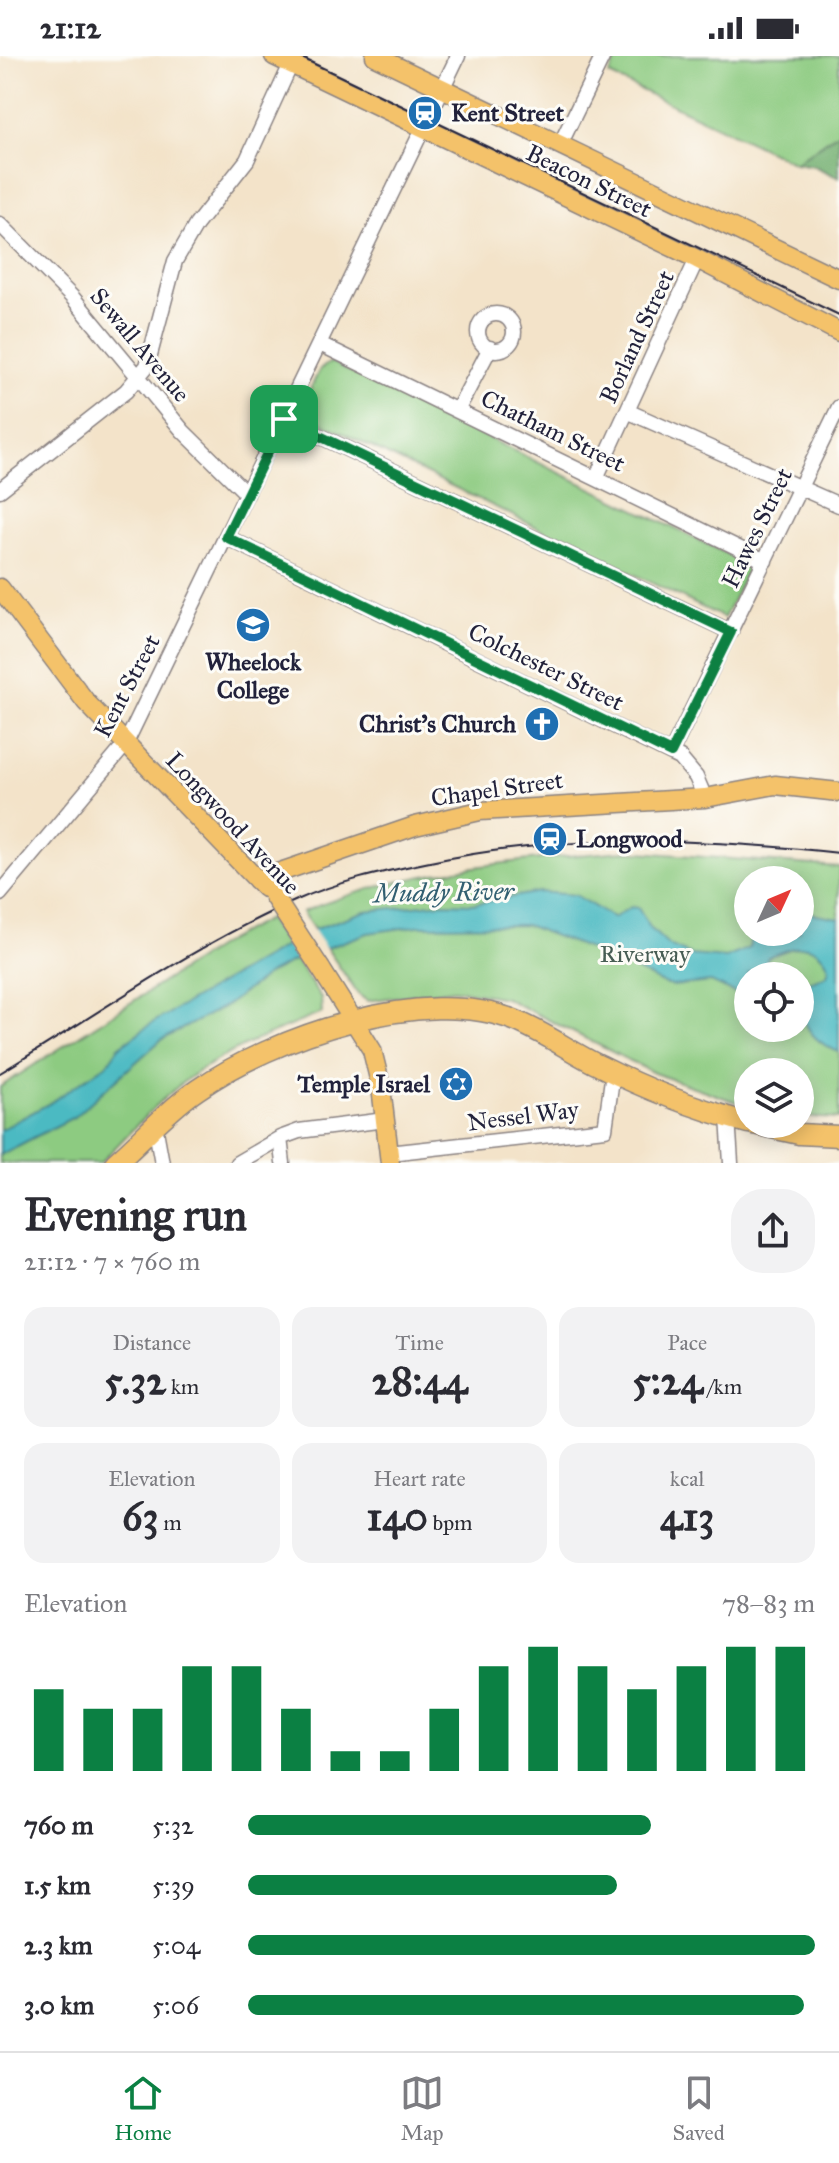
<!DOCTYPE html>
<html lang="en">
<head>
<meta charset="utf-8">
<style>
	body { margin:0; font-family:"IM FELL Great Primer",serif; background:#f2f2f3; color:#2b2b33; height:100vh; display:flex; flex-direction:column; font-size:30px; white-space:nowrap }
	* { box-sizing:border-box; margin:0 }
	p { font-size:26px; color:#7c7c81 }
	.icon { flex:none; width:44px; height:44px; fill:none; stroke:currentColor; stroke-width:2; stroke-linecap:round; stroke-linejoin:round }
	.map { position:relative; height:1107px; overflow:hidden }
	.panel { display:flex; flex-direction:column; background:#fff; flex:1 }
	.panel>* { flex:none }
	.needle { width:52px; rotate:46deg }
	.tools { position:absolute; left:734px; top:810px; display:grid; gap:16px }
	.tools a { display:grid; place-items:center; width:80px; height:80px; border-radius:50%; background:#fff; box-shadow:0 4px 20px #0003; font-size:40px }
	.pin { position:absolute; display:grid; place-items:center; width:68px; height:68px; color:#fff; margin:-34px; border-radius:16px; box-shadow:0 4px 12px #0006 }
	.round { display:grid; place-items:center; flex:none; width:84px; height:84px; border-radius:32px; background:#f2f2f3 }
	.head { display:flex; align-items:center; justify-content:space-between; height:136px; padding:0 24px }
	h1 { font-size:44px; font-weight:700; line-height:60px }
	.figures { display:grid; grid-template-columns:repeat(3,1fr); gap:12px; height:136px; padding:8px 24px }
	.figures div { display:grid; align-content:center; border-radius:20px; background:#f2f2f3; text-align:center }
	.figures b { font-size:40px; font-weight:700 }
	.figures small { font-size:22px; font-weight:400 }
	.figures p { font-size:22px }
	.chart { height:224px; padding:16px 24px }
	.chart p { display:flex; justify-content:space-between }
	.chart svg { width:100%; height:144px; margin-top:8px; stroke:#0b8043; stroke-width:6 }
	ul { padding:0 24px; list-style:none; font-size:26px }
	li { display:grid; grid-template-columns:128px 96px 1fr; align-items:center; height:60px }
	li i { height:20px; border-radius:10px; background:#0b8043 }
	.status { display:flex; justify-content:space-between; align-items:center; height:56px; padding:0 40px; background:#fff; direction:ltr }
	.status svg { height:22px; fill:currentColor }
	.menu { display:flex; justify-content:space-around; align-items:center; height:112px; border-top:2px solid #e1e1e2; background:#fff; font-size:22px; color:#7c7c81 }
	.menu a { display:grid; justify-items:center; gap:4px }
	.menu .active { color:#0b8043 }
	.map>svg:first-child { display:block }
	.green { fill:#8dcb81; stroke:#58765e; stroke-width:2; fill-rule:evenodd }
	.forest { fill:#72af6f; stroke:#4a6855; stroke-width:2 }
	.water { fill:#4bbac2; stroke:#366e7e; stroke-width:2 }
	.pier { fill:#f3e3c9 }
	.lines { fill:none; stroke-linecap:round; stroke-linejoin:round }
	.minor-casing { stroke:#8a8282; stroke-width:17 }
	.major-casing { stroke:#8a8282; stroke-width:21 }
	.highway-casing { stroke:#8a8282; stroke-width:23 }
	.minor { stroke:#fff; stroke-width:14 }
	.major { stroke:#f4c26a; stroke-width:18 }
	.highway { stroke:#f4c26a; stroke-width:20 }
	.tram { stroke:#22223b; stroke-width:2 }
	.major-bridge-casing { stroke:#8a8282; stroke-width:21; stroke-linecap:butt }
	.major-bridge { stroke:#f4c26a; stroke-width:18 }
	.route-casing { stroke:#fff; stroke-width:16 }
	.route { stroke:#0b8043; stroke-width:10 }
	.labels { text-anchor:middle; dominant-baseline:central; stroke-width:6; stroke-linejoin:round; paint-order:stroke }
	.poi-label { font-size:24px; font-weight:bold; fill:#22223b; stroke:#fdfcf7; text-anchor:start }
	.street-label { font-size:24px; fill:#22223b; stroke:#fdfcf7 }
	.park-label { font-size:24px; fill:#475d54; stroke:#fdfcf7 }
	.water-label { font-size:26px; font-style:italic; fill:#325f71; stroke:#fdfcf7 }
</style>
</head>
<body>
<div class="status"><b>21:12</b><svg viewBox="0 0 49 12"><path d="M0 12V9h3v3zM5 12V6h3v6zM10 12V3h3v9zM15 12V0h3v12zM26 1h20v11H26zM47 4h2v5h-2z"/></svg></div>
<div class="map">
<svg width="839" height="1107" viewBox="0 0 839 1107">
	<rect width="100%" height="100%" fill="#fdfcf7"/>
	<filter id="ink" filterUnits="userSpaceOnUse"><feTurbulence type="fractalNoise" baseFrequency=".0125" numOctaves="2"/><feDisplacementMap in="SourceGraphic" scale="16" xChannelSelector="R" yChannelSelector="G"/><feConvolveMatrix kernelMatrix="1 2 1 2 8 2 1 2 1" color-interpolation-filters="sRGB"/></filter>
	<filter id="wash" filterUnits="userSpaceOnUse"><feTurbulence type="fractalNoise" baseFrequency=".006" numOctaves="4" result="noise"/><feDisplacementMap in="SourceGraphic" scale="32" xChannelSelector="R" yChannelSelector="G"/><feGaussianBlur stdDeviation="1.8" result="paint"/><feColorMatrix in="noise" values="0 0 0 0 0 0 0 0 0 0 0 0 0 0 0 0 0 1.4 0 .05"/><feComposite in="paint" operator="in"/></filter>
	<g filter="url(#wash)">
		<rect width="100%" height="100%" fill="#f3e3c9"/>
		<path class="green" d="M618 0H839V76L795 107 609 19Z
			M331 306 750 509 724 562 299 356 320 313Z
			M625 795 839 811V1063L800 1061V1016H748V1050L654 1017 505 942 454 933 367 945 358 938 302 856C404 814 516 804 625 795ZM748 824H800V876H748ZM748 920H800V972H748Z
			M268 863 321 942 322 957C279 974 233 992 194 1018 159 1043 130 1077 100 1107H0V1031L228 884Z"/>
		<path class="forest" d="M839 76V122L814 110 795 107Z"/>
		<path class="water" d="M539 836 575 839 613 862 631 851 638 852 651 873 669 890 690 899 726 902 749 892 752 876H800V855L839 862V996C806 983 800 963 800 930L827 919 829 911C814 880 794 891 768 901L765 908 748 918V943L711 926 672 930 664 928 610 901 526 869 417 870 368 877 301 901 270 917 227 949 161 984 74 1061 0 1099V1074L50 1047 107 1008 119 991 152 967 315 873 365 855 443 847 473 848Z"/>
		<path class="pier" d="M310 870 328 896 298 906 284 886Z"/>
	</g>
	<g filter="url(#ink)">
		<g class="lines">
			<g class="minor-casing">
				<path id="minor" d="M560 89 603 0
					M0 168 73 242 183 375 247 438
					M478 276a18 18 0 1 1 36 0a18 18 0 1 1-36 0Z
					M320 288 765 505
					M458 353 490 292
					M627 355 839 449
					M284 363 731 576
					M596 422 697 203
					M0 434 126 335 147 310 175 205 196 169 247 104 291 8
					M226 481 680 702 696 721 705 742
					M671 697 839 351
					M0 838 125 689 458 0
					M728 1061 731 1107
					M155 1069 162 1107
					M280 1082 283 1107
					M389 1097 605 1073 613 1016
					M237 1107 280 1082 299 1075 385 1064"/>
			</g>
			<g class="major-casing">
				<path id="major" d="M274 0 697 203 839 276
					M375 0 839 223
					M0 532 86 646 265 832
					M257 824 415 770 480 755 705 742 775 729 839 736
					M321 913 372 994 381 1031 390 1107"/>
			</g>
			<g class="highway-casing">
				<path id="highway" d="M753 1068 799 1078 839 1080
					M115 1107C143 1083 166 1055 197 1034 273 981 424 928 514 964 544 976 571 996 600 1010 647 1034 698 1053 748 1067"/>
			</g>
			<use href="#minor" class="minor"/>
			<use href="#major" class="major"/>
			<use href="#highway" class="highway"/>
			<path class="tram" d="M298 0 839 259
				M0 1017C98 958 192 890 297 844 337 826 382 816 425 807 566 777 697 782 839 797"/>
			<g class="major-bridge-casing">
				<path id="major-bridge" d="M272 838 321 913"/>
			</g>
			<use href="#major-bridge" class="major-bridge"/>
		</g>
	</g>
	<g class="lines" filter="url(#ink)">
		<g class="route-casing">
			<path id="route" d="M284 363 731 576 671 697 226 481Z"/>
		</g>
		<use href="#route" class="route"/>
	</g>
	<defs>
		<g id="station-disc" transform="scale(1.8)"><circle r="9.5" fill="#1f6fb2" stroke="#fdfcf7"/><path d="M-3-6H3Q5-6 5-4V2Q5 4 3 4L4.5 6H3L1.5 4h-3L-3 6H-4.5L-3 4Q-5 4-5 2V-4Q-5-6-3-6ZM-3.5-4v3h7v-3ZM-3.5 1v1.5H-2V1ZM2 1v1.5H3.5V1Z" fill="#fff"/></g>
		<g id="university-disc" transform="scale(1.8)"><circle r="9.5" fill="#1f6fb2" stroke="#fdfcf7"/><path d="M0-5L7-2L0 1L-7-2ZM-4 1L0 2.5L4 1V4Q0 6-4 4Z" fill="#fff"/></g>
		<g id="church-disc" transform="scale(1.8)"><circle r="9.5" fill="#1f6fb2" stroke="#fdfcf7"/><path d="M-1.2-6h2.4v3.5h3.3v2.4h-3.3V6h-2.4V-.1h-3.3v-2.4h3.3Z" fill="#fff"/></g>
		<g id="synagogue-disc" transform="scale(1.8)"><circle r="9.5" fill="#1f6fb2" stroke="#fdfcf7"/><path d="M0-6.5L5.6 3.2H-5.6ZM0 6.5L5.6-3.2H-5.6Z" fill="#fff"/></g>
	</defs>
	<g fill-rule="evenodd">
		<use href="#station-disc" x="425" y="57"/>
		<use href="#university-disc" x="253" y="569"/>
		<use href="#church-disc" x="542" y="668"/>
		<use href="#station-disc" x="550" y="783"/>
		<use href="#synagogue-disc" x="456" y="1028"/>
	</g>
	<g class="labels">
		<g class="poi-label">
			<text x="451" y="57">Kent Street</text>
			<text x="253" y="606" text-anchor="middle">Wheelock<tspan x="253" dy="28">College</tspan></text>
			<text x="516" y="668" text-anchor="end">Christ's Church</text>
			<text x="576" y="783">Longwood</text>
			<text x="430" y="1028" text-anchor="end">Temple Israel</text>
		</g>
		<g class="street-label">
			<text transform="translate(589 125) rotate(26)">Beacon Street</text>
			<text transform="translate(637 281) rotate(-65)">Borland Street</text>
			<text transform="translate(140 289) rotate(50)">Sewall Avenue</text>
			<text transform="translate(553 375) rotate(26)">Chatham Street</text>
			<text transform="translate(757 472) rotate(-64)">Hawes Street</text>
			<text transform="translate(546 611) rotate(26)">Colchester Street</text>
			<text transform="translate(127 630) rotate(-62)">Kent Street</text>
			<text transform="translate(497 733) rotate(-8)">Chapel Street</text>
			<text transform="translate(233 767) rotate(47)">Longwood Avenue</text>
			<text transform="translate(523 1060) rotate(-7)">Nessel Way</text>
		</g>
		<g class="park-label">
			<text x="645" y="898">Riverway</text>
		</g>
		<g class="water-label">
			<text transform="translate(444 836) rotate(-1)">Muddy River</text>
		</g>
	</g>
</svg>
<div class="tools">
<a><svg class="needle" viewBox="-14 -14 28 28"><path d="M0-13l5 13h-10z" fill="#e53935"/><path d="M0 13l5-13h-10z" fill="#7c7c81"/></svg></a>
<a><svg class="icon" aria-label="locate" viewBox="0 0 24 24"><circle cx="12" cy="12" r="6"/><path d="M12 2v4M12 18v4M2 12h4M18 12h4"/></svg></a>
<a><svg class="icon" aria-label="layers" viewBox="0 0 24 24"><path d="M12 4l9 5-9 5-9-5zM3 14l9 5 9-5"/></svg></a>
</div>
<div class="pin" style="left:284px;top:363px;background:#1e9e55"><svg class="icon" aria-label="arrive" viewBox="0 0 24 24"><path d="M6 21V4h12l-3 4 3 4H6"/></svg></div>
</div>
<section class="panel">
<div class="head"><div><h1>Evening run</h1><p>21:12 · 7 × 760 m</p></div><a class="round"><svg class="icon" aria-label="share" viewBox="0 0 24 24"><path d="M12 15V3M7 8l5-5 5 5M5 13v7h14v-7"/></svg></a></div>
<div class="figures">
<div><p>Distance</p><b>5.32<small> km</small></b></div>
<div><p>Time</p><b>28:44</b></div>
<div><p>Pace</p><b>5:24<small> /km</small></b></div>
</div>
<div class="figures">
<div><p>Elevation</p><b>63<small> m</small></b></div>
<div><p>Heart rate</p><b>140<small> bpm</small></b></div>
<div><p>kcal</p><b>413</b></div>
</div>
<div class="chart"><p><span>Elevation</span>78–83 m</p>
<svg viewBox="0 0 160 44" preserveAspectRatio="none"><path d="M5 44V19M15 44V25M25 44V25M35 44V12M45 44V12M55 44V25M65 44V38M75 44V38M85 44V25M95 44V12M105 44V6M115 44V12M125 44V19M135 44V12M145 44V6M155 44V6"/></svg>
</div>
<ul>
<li><b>760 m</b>5:32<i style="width:71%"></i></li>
<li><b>1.5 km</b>5:39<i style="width:65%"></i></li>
<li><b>2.3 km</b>5:04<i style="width:100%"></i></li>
<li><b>3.0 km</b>5:06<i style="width:98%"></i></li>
</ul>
</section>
<nav class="menu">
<a class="active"><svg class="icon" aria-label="home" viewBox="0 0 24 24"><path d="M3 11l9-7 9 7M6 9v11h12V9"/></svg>Home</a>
<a><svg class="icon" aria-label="map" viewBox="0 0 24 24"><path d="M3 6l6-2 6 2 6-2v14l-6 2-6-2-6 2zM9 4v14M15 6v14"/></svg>Map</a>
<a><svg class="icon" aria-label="saved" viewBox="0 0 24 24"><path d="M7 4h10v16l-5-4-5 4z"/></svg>Saved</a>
</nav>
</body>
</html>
